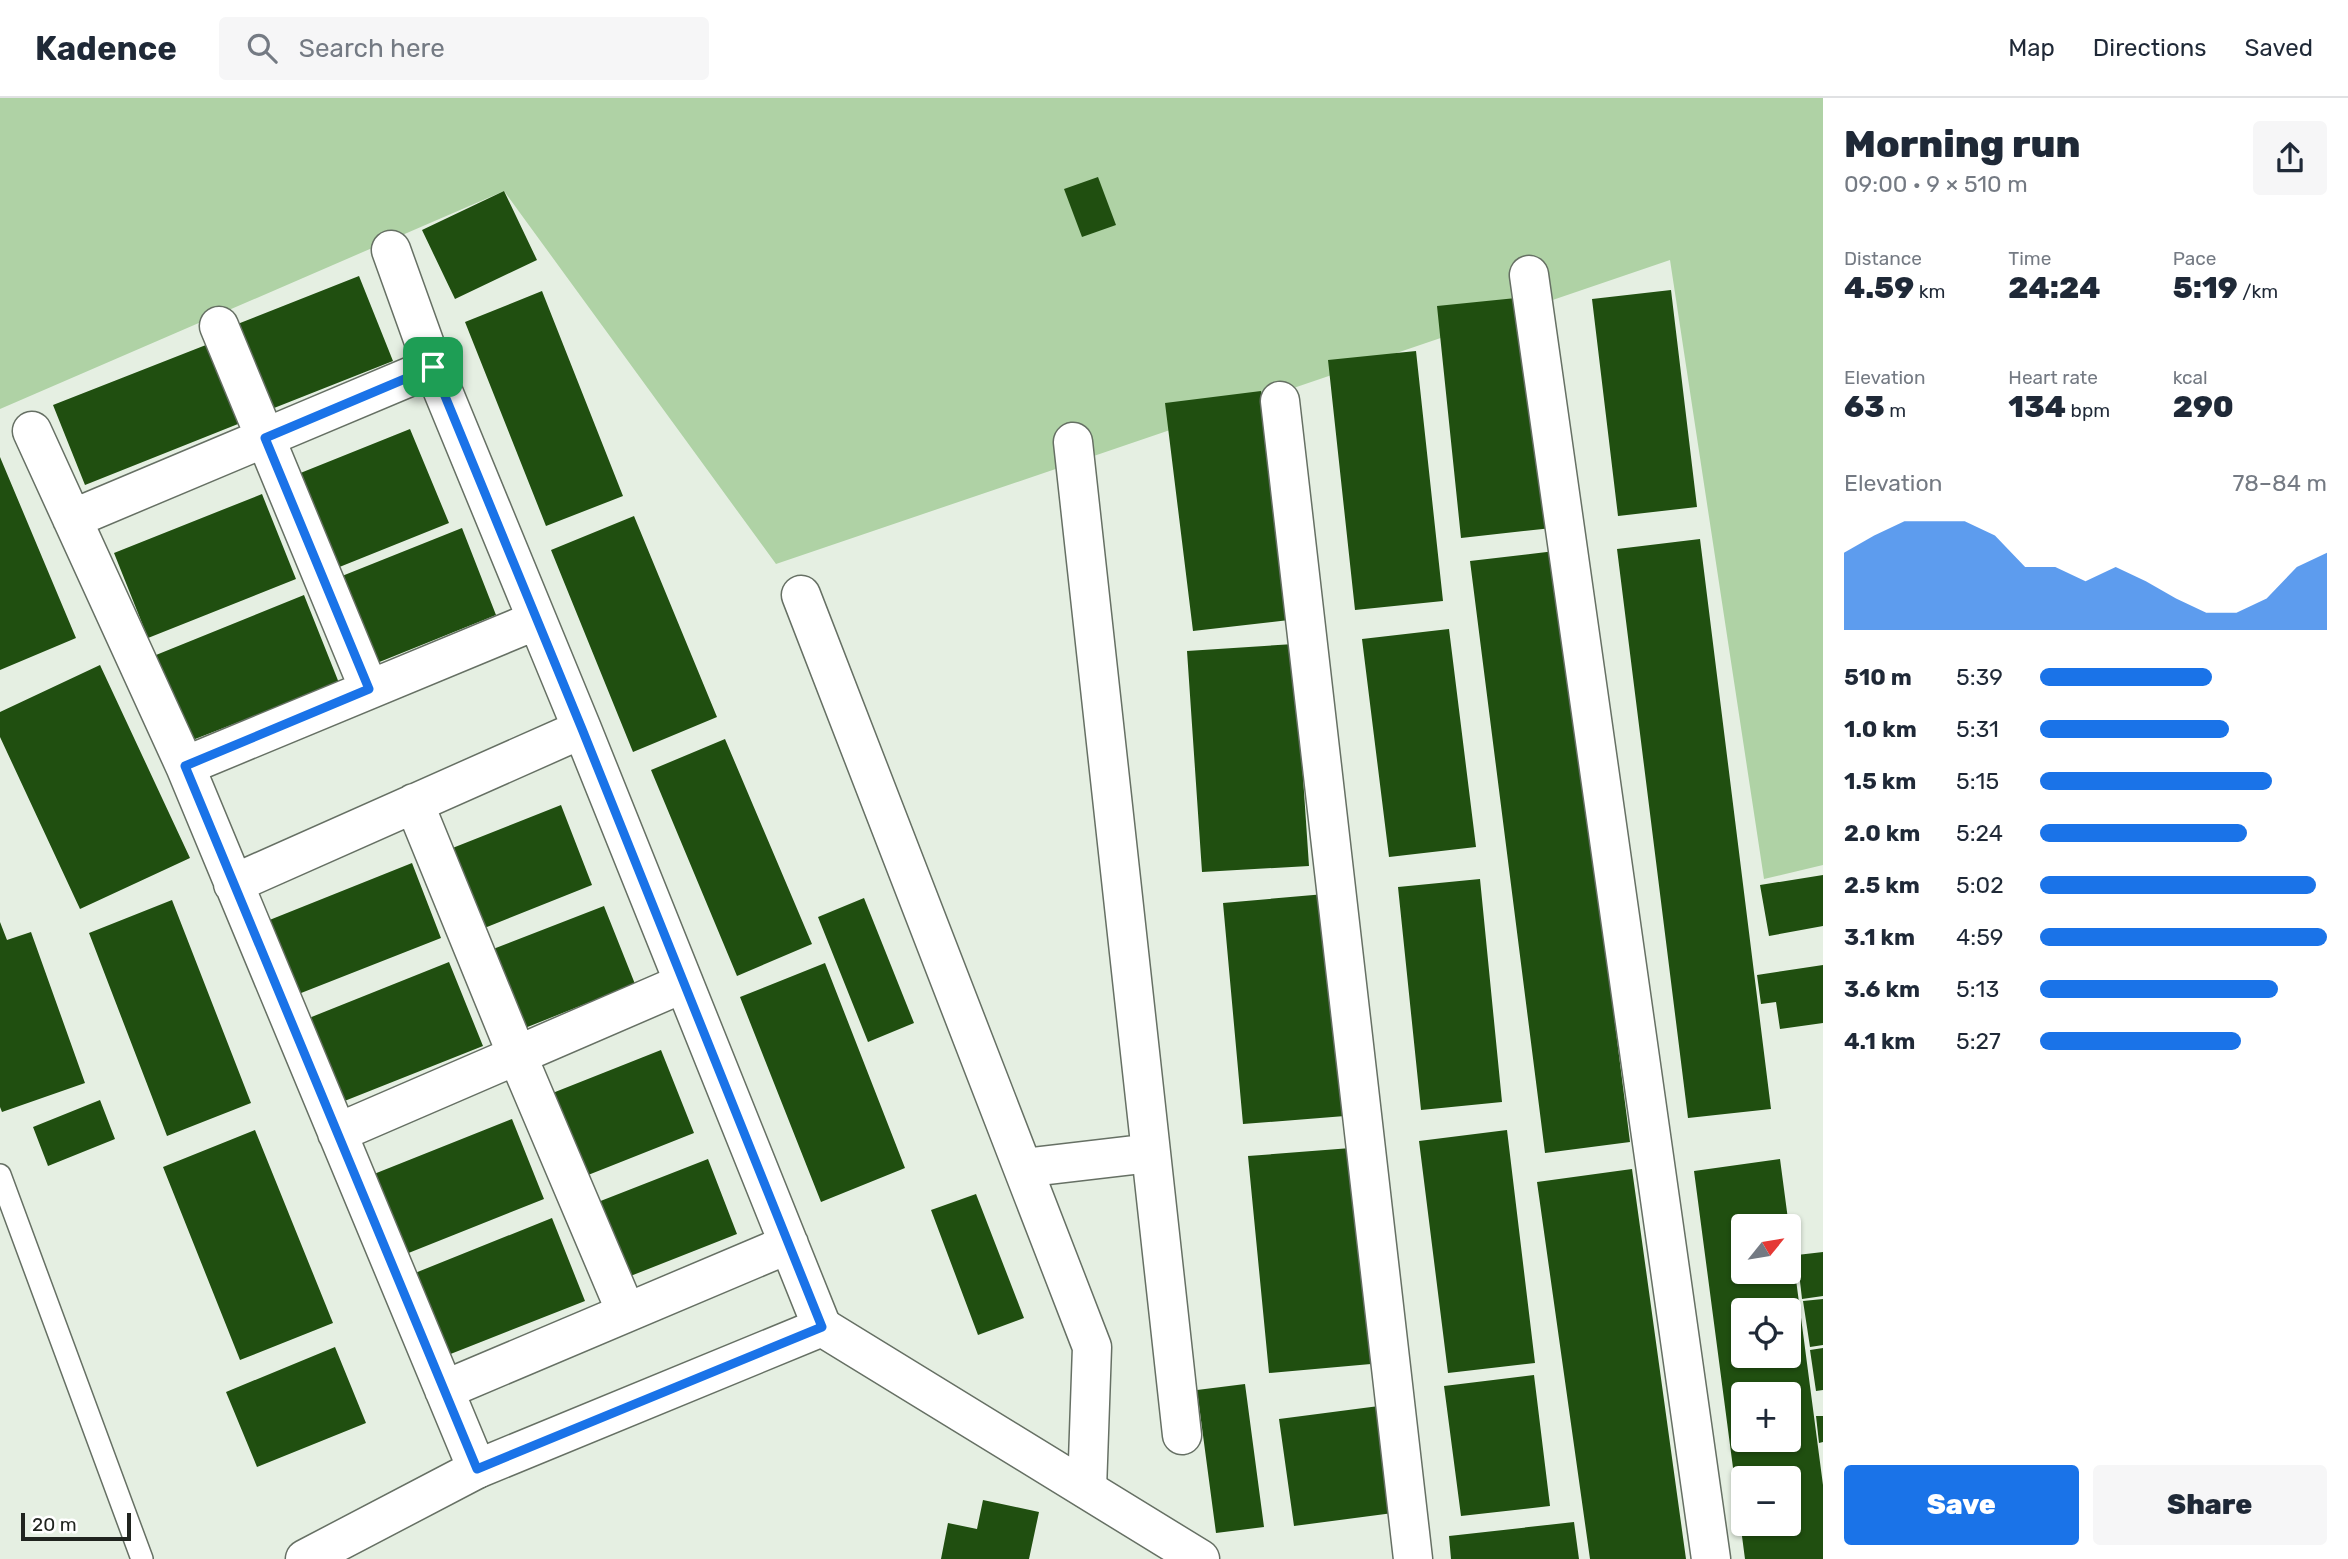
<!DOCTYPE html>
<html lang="en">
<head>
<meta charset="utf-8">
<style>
	body { margin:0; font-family:Rubik,sans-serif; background:#f6f6f7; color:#1f2937; height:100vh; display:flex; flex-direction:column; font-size:26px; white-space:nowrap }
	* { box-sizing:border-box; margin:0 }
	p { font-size:23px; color:#747a83 }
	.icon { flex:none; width:38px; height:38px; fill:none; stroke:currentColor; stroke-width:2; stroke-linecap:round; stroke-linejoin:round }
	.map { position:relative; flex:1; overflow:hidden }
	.sheet { display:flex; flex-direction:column; background:#fff; width:525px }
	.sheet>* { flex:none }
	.needle { width:46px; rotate:60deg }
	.controls { position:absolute; left:1731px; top:1116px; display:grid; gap:14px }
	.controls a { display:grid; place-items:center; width:70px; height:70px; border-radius:7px; background:#fff; box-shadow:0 2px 5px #0004; font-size:35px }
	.scale { position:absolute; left:21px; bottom:18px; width:110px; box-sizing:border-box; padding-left:7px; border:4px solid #20241f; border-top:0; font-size:19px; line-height:24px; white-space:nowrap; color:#20241f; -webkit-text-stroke:5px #fff; paint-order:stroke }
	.pin { position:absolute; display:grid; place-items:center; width:60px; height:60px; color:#fff; margin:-30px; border-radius:14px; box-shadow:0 4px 10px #0006 }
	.round { display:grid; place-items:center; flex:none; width:74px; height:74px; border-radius:7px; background:#f6f6f7 }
	.summary { display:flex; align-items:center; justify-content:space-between; height:119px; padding:0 21px }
	h1 { font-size:38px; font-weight:800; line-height:52px }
	.metrics { display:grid; grid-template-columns:repeat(3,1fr); gap:10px; height:119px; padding:7px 21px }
	.metrics div { display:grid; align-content:center }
	.metrics b { font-size:30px; font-weight:800 }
	.metrics small { font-size:19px; font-weight:400 }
	.metrics p { font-size:19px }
	.chart { height:196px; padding:14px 21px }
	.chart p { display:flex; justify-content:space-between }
	.chart svg { width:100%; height:126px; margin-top:7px; fill:#1a73e8; opacity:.7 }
	.action { display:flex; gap:14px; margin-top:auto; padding:14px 21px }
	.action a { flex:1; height:80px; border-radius:7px; background:#1a73e8; color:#fff; font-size:28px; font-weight:800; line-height:80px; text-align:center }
	.action a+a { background:#f6f6f7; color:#1f2937 }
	ul { padding:0 21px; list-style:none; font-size:23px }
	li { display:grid; grid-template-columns:112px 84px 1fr; align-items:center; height:52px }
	li i { height:18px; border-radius:9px; background:#1a73e8 }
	header { display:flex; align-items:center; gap:42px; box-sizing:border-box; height:98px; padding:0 35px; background:#fff; border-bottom:2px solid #e0e1e3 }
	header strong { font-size:33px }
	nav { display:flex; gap:38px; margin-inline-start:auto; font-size:24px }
	.search { width:490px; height:63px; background:#f6f6f7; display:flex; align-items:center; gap:18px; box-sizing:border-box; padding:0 24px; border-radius:7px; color:#747a83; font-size:26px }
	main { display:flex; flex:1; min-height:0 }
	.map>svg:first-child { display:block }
	.green { fill:#afd2a5 }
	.building { fill:#204f10; fill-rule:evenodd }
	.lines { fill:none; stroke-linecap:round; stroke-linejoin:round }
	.service-casing { stroke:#667064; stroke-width:24 }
	.minor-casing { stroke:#667064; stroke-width:41 }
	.tertiary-casing { stroke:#667064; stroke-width:41 }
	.service { stroke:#fff; stroke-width:21 }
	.minor { stroke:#fff; stroke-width:38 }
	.tertiary { stroke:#fff; stroke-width:38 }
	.route-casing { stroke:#fff; stroke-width:14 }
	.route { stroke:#1a73e8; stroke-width:9 }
</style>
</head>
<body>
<header>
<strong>Kadence</strong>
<div class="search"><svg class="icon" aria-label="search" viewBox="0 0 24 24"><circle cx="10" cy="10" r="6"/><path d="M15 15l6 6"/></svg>Search here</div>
<nav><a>Map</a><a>Directions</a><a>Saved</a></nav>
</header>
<main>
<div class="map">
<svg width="1823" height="1461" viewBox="0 0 1823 1461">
	<rect width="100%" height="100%" fill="#e5efe2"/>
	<path class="green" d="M0 0H1823V767L1764 781 1670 162 776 466 504 93 0 311Z"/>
	<path class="building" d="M1098 79 1116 127 1082 139 1064 91Z
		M504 93 537 162 455 201 422 132Z
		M359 178 393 263 269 312 235 227Z
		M1671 192 1697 409 1618 418 1592 201Z
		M542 193 623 398 546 428 465 224Z
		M1527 199 1552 430 1461 440 1437 208Z
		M211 245 243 324 85 387 53 307Z
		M1416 253 1443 503 1355 512 1328 262Z
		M1261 293 1289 522 1193 533 1165 305Z
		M410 331 449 425 327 474 288 380Z
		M0 359 76 540 0 572Z
		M262 396 296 481 148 540 114 455Z
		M634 418 717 619 633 654 551 452Z
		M462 430 496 517 372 567 337 480Z
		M1700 441 1771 1011 1688 1020 1617 451Z
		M1555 453 1630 1044 1545 1055 1470 463Z
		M304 497 339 585 190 643 156 557Z
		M1449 531 1476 749 1389 759 1362 541Z
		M1294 546 1309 768 1202 774 1187 553Z
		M100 567 190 760 80 811 0 639V614Z
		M725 641 812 846 737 878 651 672Z
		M561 707 592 787 482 831 450 751Z
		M412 765 441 840 296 897 267 823Z
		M1823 777V828L1769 838 1760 787Z
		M1480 781 1502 1004 1421 1012 1398 789Z
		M1325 796 1345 1018 1243 1026 1223 805Z
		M864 800 914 925 868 944 818 819Z
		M172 802 251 1005 167 1038 89 835Z
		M604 808 635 886 520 932 488 853Z
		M0 824 7 842 31 834 85 985 2 1014 0 1009Z
		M449 864 483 948 342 1004 309 920Z
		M825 865 905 1070 821 1104 740 899Z
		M1823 867V925L1780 931 1776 904 1761 906 1757 877Z
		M661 952 694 1035 578 1081 545 998Z
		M100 1002 115 1041 48 1068 33 1029Z
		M512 1021 544 1101 406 1156 374 1076Z
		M255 1032 333 1225 240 1262 163 1069Z
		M1507 1032 1535 1265 1448 1275 1419 1043Z
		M1351 1050 1371 1266 1269 1275 1248 1058Z
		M708 1061 737 1136 628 1179 598 1104Z
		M1780 1061 1789 1129H1743V1174H1788V1136H1790L1823 1387V1461H1745L1694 1073ZM1743 1213H1788V1258H1743ZM1743 1297H1788V1342H1743ZM1743 1381H1788V1426H1743Z
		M1632 1071 1686 1461H1590L1537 1084Z
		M976 1096 1024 1220 978 1237 931 1112Z
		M552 1120 585 1203 448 1257 415 1175Z
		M1823 1154V1198L1802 1201 1797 1157Z
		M1823 1201V1247L1810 1249 1803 1203Z
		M335 1249 366 1325 257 1369 226 1294Z
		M1823 1250V1292L1816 1293 1810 1252Z
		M1534 1277 1550 1408 1461 1418 1444 1288Z
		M1245 1286 1264 1429 1216 1435 1197 1292Z
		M1379 1308 1393 1415 1294 1428 1279 1321Z
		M1816 1318H1823V1344L1819 1345Z
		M983 1402 1039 1414 1029 1461H941L948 1425 977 1431Z
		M1574 1424 1579 1461H1451L1449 1438Z"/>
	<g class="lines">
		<g class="service-casing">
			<path id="service" d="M0 1077 142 1461"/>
		</g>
		<g class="minor-casing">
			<path id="minor" d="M391 152 433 269 582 631 822 1229
				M1529 177 1711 1461
				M219 228 369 591
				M1280 303 1413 1461
				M32 333 185 668 477 1371
				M1073 344 1182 1337
				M72 421 433 269
				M801 497 1092 1249 1087 1391
				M185 668 537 522
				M414 705 517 957 626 1214
				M233 786 582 631
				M337 1035 684 885
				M1023 1070 1151 1055
				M444 1292 789 1146"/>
		</g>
		<g class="tertiary-casing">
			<path id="tertiary" d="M305 1461 477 1371 822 1229 1200 1461"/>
		</g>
		<use href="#service" class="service"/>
		<use href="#minor" class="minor"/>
		<use href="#tertiary" class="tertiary"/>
	</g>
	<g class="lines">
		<g class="route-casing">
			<path id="route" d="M433 269 582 631 822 1229 477 1371 185 668 369 591 265 340Z"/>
		</g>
		<use href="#route" class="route"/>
	</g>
</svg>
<div class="controls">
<a><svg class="needle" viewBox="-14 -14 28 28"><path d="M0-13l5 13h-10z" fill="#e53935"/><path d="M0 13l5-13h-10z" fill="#747a83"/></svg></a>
<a><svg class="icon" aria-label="locate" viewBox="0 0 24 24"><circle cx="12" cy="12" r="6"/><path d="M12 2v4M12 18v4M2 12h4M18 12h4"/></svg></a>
<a>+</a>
<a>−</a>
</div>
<div class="scale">20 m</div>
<div class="pin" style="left:433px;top:269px;background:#1e9e55"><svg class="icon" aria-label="arrive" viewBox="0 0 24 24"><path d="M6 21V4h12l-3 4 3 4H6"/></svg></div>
</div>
<section class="sheet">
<div class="summary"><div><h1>Morning run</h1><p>09:00 · 9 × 510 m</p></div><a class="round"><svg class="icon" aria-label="share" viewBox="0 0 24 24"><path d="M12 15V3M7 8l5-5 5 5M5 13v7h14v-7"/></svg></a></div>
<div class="metrics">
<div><p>Distance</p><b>4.59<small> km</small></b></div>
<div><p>Time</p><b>24:24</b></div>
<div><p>Pace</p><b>5:19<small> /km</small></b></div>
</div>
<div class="metrics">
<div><p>Elevation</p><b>63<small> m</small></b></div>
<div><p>Heart rate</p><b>134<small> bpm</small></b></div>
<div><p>kcal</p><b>290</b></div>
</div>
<div class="chart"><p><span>Elevation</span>78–84 m</p>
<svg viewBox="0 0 160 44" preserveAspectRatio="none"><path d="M0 44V17L10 11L20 6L30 6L40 6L50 11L60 22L70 22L80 27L90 22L100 27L110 33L120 38L130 38L140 33L150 22L160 17V44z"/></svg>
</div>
<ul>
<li><b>510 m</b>5:39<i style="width:60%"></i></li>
<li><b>1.0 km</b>5:31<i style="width:66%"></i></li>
<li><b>1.5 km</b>5:15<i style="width:81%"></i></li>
<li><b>2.0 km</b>5:24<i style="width:72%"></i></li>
<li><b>2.5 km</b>5:02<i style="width:96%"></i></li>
<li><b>3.1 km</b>4:59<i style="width:100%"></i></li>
<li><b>3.6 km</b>5:13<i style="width:83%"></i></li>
<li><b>4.1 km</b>5:27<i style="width:70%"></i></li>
</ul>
<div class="action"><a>Save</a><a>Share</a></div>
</section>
</main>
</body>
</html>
